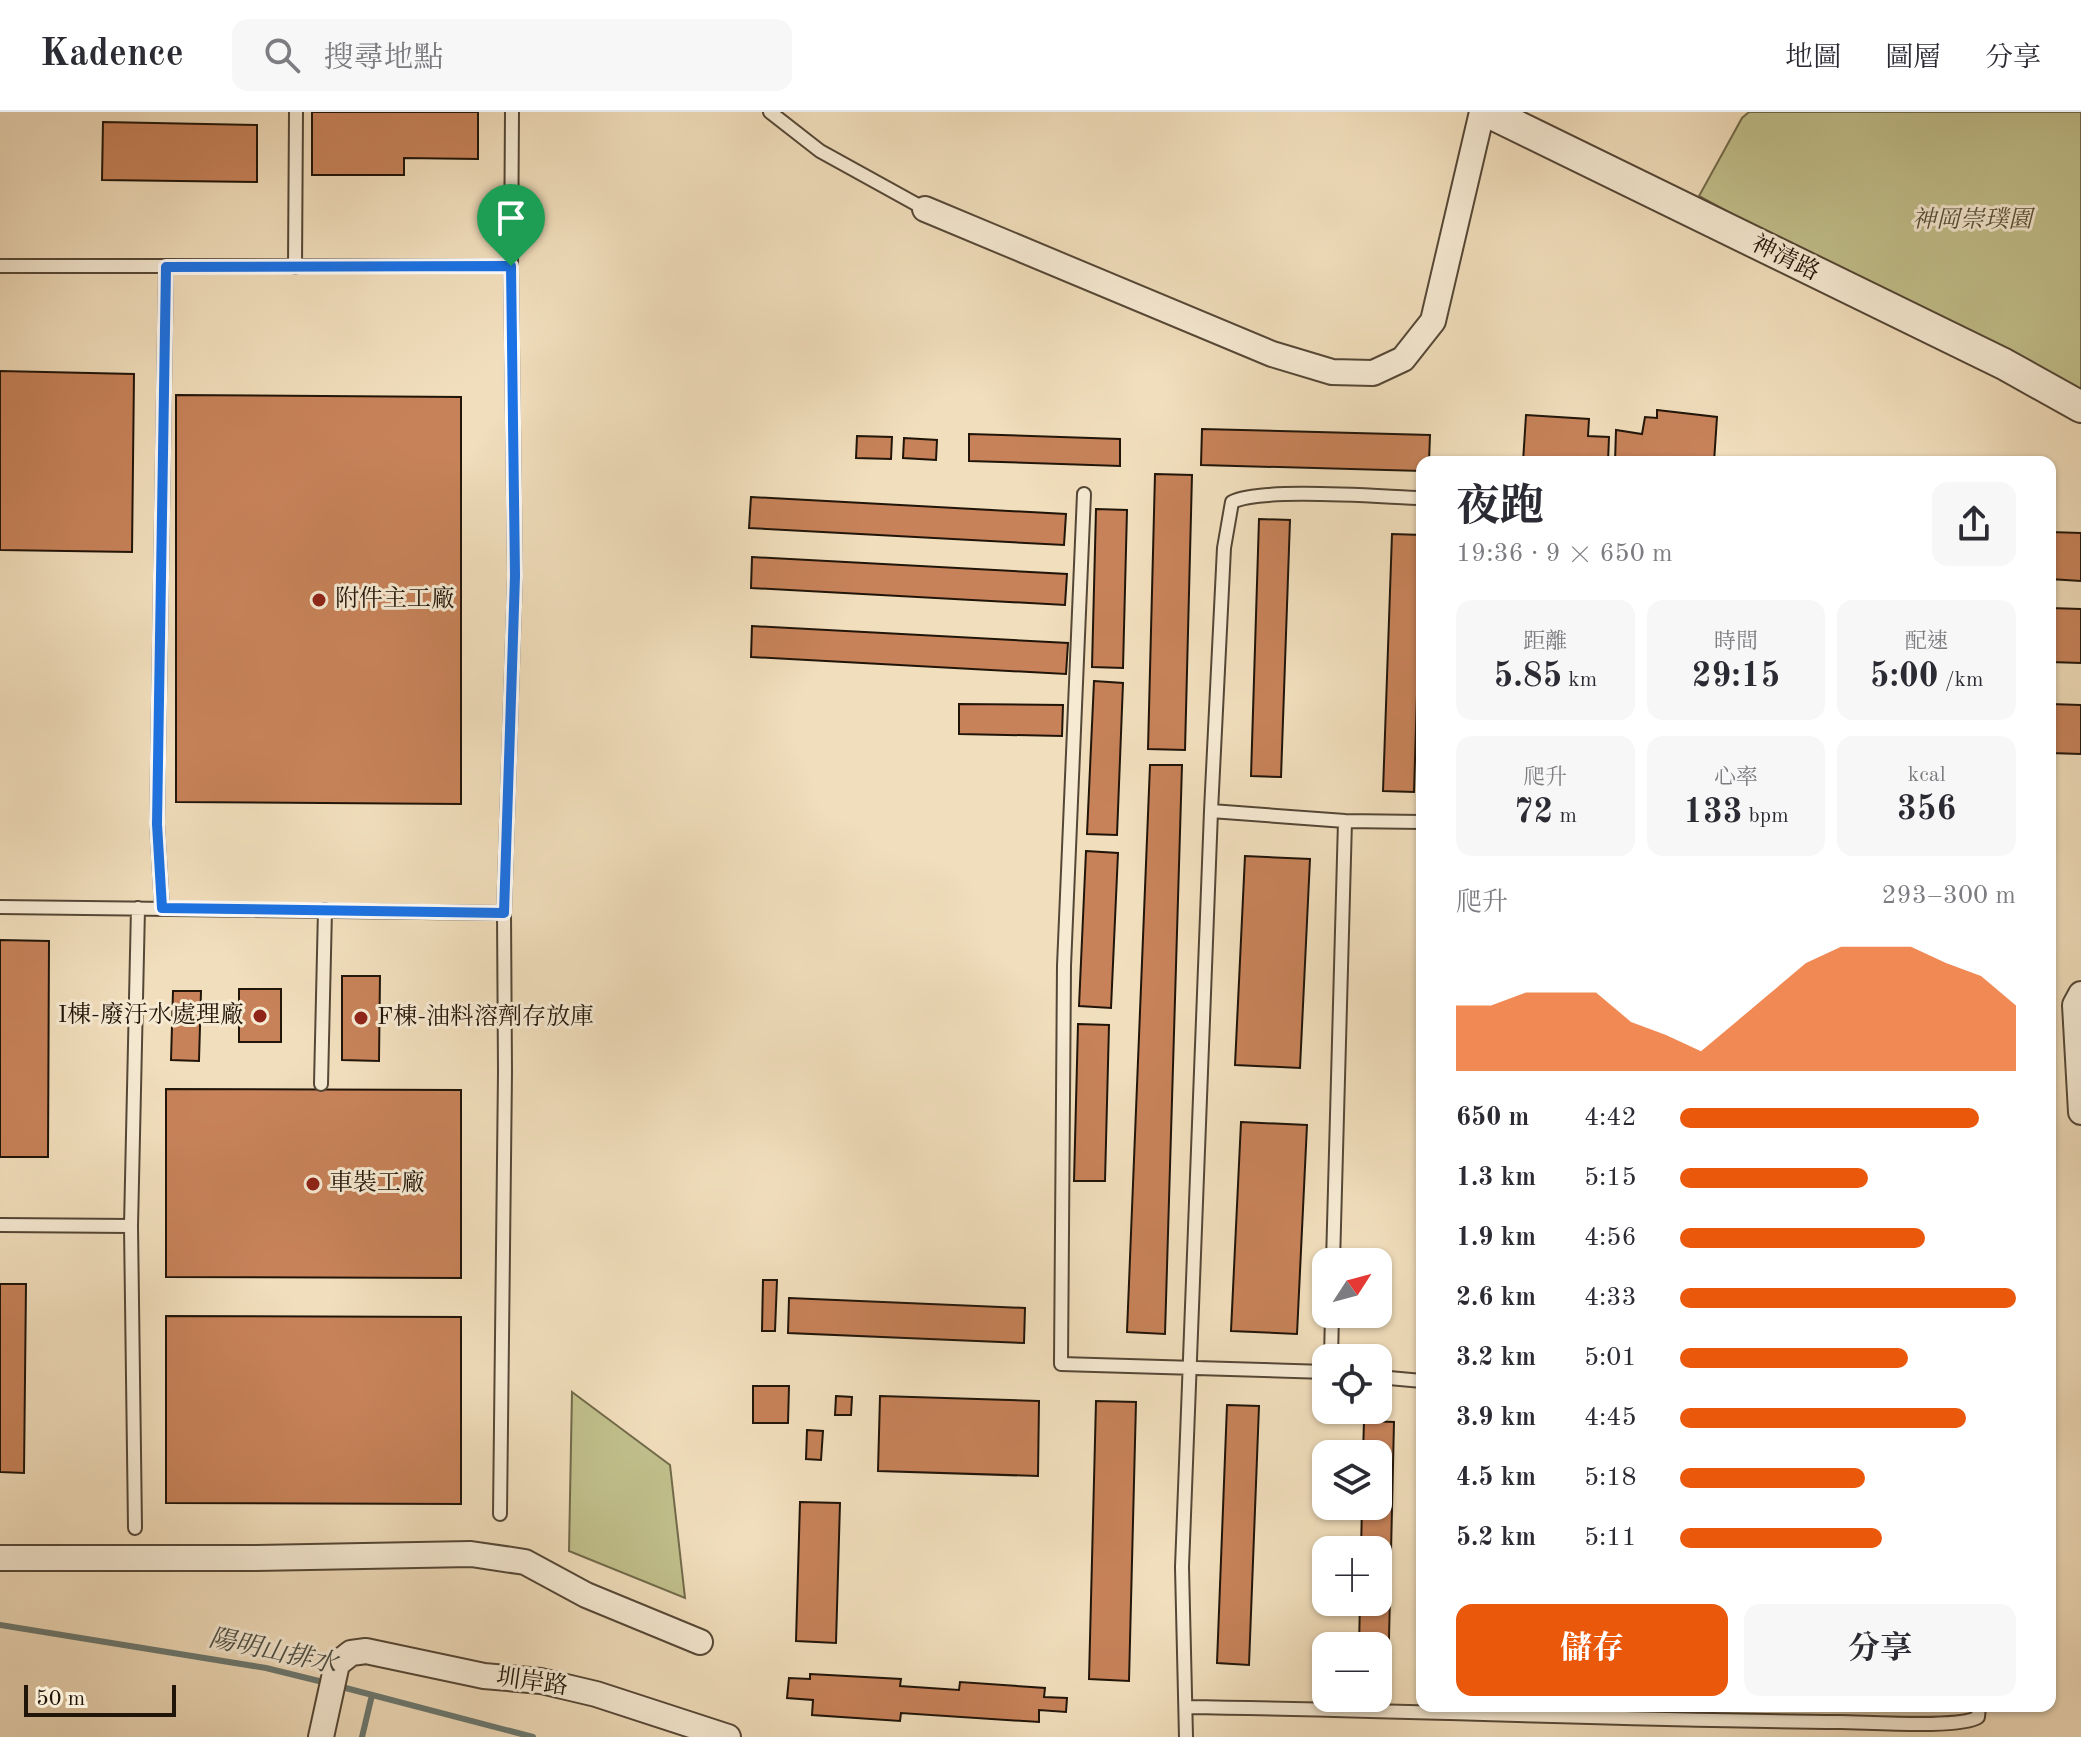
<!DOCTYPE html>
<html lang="zh-TW">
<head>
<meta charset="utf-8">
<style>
	body { margin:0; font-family:"Old Standard TT","Noto Serif TC",serif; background:#f7f7f7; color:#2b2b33; height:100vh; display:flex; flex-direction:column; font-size:30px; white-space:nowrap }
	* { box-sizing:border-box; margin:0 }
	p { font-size:26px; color:#7c7c81 }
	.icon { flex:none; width:44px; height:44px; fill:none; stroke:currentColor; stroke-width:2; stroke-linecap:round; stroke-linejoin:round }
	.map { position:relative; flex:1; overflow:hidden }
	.details { position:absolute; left:1416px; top:344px; width:640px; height:1256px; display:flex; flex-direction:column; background:#fff; border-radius:16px; box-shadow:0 2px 6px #0004 }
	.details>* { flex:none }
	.needle { width:52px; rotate:54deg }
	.tools { position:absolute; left:1312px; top:1136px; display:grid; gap:16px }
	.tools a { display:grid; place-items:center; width:80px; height:80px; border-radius:16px; background:#fff; box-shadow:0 2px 6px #0004; font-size:40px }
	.scale { position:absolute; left:24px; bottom:20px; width:152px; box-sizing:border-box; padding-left:8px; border:4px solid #211509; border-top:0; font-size:22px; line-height:28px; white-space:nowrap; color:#211509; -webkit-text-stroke:6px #f6ead3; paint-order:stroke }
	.pin { position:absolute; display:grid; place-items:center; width:68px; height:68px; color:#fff; margin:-82px -34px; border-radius:50% 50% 50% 0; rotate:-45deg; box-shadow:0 0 8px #0007 }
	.pin .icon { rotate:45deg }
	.round { display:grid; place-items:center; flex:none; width:84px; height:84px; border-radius:16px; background:#f7f7f7 }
	.headline { display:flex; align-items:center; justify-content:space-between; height:136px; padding:0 40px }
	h1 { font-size:44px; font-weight:700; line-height:60px }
	.figures { display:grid; grid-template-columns:repeat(3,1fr); gap:12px; height:136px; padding:8px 40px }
	.figures div { display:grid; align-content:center; border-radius:16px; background:#f7f7f7; text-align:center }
	.figures b { font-size:34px; font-weight:700 }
	.figures small { font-size:22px; font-weight:400 }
	.figures p { font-size:22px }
	.chart { height:224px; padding:16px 40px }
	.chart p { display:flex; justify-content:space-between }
	.chart svg { width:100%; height:144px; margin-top:8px; fill:#ea580c; opacity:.7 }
	.primary-button { display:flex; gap:16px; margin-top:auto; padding:16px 40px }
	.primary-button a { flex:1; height:92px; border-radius:16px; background:#ea580c; color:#fff; font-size:32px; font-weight:700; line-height:92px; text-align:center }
	.primary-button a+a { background:#f7f7f7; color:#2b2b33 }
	ul { padding:0 40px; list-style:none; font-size:26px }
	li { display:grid; grid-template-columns:128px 96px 1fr; align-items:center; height:60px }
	li i { height:20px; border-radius:10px; background:#ea580c }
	header { display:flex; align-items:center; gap:48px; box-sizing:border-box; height:112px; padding:0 40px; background:#fff; border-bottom:2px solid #e1e1e2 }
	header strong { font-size:38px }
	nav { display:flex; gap:44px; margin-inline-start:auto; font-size:28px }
	.search { width:560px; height:72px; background:#f7f7f7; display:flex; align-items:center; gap:20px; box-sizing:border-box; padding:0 28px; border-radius:16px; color:#7c7c81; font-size:30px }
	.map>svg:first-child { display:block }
	.green { fill:#c1c08c; stroke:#716a4a; stroke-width:2 }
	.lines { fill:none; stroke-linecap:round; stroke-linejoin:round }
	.stream { stroke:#6b7972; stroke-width:6 }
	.building { fill:#c78259; stroke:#211509; stroke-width:2 }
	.service-casing { stroke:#554736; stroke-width:16 }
	.minor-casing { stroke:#554736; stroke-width:28 }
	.tertiary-casing { stroke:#554736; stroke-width:34 }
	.service { stroke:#f6ead3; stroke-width:12 }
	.minor { stroke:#f6ead3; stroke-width:24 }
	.tertiary { stroke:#f6ead3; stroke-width:30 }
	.route-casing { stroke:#fff; stroke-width:16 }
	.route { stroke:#1a73e8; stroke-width:10 }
	.poi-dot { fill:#8f2418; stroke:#f6ead3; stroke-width:3 }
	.labels { text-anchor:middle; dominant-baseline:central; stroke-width:6; stroke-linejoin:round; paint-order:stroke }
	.park-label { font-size:24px; font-style:italic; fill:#595137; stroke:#f6ead3 }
	.street-label { font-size:24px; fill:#211509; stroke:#f6ead3 }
	.poi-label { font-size:24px; fill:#211509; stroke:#f6ead3; text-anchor:start }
	.water-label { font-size:26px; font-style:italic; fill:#4c4f46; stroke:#f6ead3 }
</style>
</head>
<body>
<header>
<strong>Kadence</strong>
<div class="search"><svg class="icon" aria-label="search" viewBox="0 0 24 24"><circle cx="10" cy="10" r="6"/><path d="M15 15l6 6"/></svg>搜尋地點</div>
<nav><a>地圖</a><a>圖層</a><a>分享</a></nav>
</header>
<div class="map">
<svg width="2081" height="1625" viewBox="0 0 2081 1625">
	<rect width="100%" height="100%" fill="#f1debc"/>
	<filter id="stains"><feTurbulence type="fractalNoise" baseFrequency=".0025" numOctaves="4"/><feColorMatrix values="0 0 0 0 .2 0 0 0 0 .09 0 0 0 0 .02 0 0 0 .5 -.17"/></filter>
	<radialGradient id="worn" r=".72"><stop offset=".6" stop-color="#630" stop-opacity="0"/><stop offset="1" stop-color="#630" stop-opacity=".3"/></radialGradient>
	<path class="green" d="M1749 0H2081V293L1699 84 1742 6Z
		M572 1280 670 1353 685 1486 569 1439Z"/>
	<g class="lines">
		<path class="stream" d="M0 1513 266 1556 327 1571
			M338 1574 533 1625
			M362 1625 372 1583"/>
	</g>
	<path class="building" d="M312 0H478V47L404 46V63H312Z
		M103 10 257 13V70L102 68Z
		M0 259 134 262 132 440 0 438Z
		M176 283 461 285V692L176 690Z
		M1657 298 1717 305 1714 350H1615L1616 318 1642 322 1645 305 1657 306Z
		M1526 303 1589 307 1588 324 1609 325 1608 350H1523Z
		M1202 317 1430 323 1429 350H1422V359L1201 353Z
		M969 322 1120 327V354L969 349Z
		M857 324 892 325 891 347 856 346Z
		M904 326 937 328 936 348 903 346Z
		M1155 362 1192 363 1185 638 1148 637Z
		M751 385 1066 402 1064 433 749 416Z
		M1096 397 1127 398 1123 556 1092 555Z
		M1259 407 1290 408 1281 665 1251 664Z
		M2050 420 2081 421V469L2050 467Z
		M1392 422 1422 423 1414 680 1383 679Z
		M752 445 1067 462 1065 493 751 476Z
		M2050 496 2081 497V551L2050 550Z
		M752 514 1068 531 1066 562 751 545Z
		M1094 569 1123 571 1117 723 1087 722Z
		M959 592 1063 593 1062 624 959 622Z
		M2050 592 2081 593V642L2050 641Z
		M1150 653H1182L1165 1222 1127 1220Z
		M1086 739 1118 741 1111 896 1079 894Z
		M1245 744 1310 747 1300 956 1235 953Z
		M0 828 49 829 48 1045H0Z
		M342 864H380L379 949 342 948Z
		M239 877H281V930H239Z
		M173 879H201L199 949 171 948Z
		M1078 912 1109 913 1105 1069H1074Z
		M166 977 461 978V1166L166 1165Z
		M2050 986H2055L2050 1094Z
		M1241 1010 1307 1013 1297 1222 1231 1219Z
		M763 1168H777L775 1219H762Z
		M0 1172H26L24 1361 0 1360Z
		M789 1186 1025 1196 1024 1231 788 1221Z
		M166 1204 461 1205V1392L166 1391Z
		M753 1274H789L788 1311H753Z
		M836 1284 852 1285 851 1303H835Z
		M880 1284 1039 1289 1038 1364 878 1359Z
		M1096 1289 1136 1290 1129 1569 1089 1567Z
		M1227 1293 1259 1294 1249 1553 1217 1551Z
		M1364 1309 1394 1310 1388 1570 1378 1569V1534H1359L1360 1490H1378V1438H1361L1362 1394H1378V1342H1363Z
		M807 1318 823 1319 821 1348 806 1347Z
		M800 1390 840 1391 836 1531 796 1529Z
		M810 1562 901 1567 900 1574 959 1578 960 1570 1045 1576 1044 1585 1067 1586 1066 1600 1039 1598V1610L901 1601 900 1609 812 1603 813 1588 787 1586 789 1566 810 1567Z"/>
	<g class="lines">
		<g class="service-casing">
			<path id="service" d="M770 0 820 39 925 97
				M0 154H511
				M295 155 296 0
				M1084 382 1064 854 1061 1252 1326 1260
				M1211 699 1345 709 1422 710
				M0 795 504 801
				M162 796 157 712 166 155
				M321 972 325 798
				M0 1113 131 1114
				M1333 1150 1345 709
				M1331 1246 1332 1202
				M1378 1265 1422 1269
				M500 1402 505 960 504 801 515 464 511 154 512 0
				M135 1416 131 1114 138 796
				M1187 1595C1405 1598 1622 1608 1840 1610 1867 1610 1961 1617 1978 1605L1979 1594
				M1186 1625 1182 1455 1211 699 1224 436 1232 390C1261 375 1383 385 1422 386"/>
		</g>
		<g class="minor-casing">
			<path id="minor" d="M925 97 1272 242 1332 260 1373 261 1403 247 1433 209 1482 0
				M2081 882 2075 893 2081 1000
				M0 1446H256L471 1442 525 1450 586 1483 700 1530
				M321 1625 337 1552 351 1541 366 1539 484 1564 541 1569 596 1582 728 1625"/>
		</g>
		<g class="tertiary-casing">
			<path id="tertiary" d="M1488 0 2004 252 2081 295"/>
		</g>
		<use href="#service" class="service"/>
		<use href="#minor" class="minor"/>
		<use href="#tertiary" class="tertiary"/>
	</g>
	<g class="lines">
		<g class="route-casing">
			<path id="route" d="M511 154 515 464 504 801 162 796 157 712 166 155Z"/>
		</g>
		<use href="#route" class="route"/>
	</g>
	<g class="poi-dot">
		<circle cx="319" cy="488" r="8"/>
		<circle cx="260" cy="904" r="8"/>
		<circle cx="361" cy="906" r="8"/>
		<circle cx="313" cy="1072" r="8"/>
	</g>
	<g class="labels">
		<g class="park-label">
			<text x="1972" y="109">神岡崇璞園</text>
		</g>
		<g class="street-label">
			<text transform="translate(1785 147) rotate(26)">神清路</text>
			<text transform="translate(532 1571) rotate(8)">圳岸路</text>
		</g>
		<g class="poi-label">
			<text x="335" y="488">附件主工廠</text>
			<text x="244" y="904" text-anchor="end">I棟-廢汙水處理廠</text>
			<text x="377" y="906">F棟-油料溶劑存放庫</text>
			<text x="329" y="1072">車裝工廠</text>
		</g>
		<g class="water-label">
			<text transform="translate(273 1540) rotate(12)">陽明山排水</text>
		</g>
	</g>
	<rect width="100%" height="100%" filter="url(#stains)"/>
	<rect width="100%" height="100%" fill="url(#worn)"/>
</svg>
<div class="tools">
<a><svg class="needle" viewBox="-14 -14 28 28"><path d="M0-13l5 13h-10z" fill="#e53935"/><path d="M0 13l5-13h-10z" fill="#7c7c81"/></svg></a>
<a><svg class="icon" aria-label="locate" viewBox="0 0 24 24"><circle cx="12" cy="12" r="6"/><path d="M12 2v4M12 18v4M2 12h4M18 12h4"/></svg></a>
<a><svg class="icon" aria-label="layers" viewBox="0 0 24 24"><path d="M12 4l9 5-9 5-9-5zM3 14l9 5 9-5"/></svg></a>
<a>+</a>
<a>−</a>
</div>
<div class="scale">50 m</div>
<div class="pin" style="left:511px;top:154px;background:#1e9e55"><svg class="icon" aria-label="arrive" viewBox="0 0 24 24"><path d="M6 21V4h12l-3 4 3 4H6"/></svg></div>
<section class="details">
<div class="headline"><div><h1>夜跑</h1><p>19:36 · 9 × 650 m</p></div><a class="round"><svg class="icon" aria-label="share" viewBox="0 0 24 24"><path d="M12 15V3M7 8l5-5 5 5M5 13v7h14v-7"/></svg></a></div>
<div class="figures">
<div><p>距離</p><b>5.85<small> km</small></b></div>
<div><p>時間</p><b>29:15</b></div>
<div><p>配速</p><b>5:00<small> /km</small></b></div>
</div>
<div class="figures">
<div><p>爬升</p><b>72<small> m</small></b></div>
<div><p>心率</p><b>133<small> bpm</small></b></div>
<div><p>kcal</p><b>356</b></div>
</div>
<div class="chart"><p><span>爬升</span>293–300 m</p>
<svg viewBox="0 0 160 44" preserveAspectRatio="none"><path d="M0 44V24L10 24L20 20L30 20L40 20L50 29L60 33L70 38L80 29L90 20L100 11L110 6L120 6L130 6L140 11L150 15L160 24V44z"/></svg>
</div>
<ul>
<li><b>650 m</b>4:42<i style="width:89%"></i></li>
<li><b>1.3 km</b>5:15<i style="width:56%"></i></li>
<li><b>1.9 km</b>4:56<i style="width:73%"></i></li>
<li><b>2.6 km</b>4:33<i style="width:100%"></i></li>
<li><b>3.2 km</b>5:01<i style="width:68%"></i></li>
<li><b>3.9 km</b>4:45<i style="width:85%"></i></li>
<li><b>4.5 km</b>5:18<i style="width:55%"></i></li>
<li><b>5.2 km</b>5:11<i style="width:60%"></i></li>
</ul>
<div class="primary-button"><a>儲存</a><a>分享</a></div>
</section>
</div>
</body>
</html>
